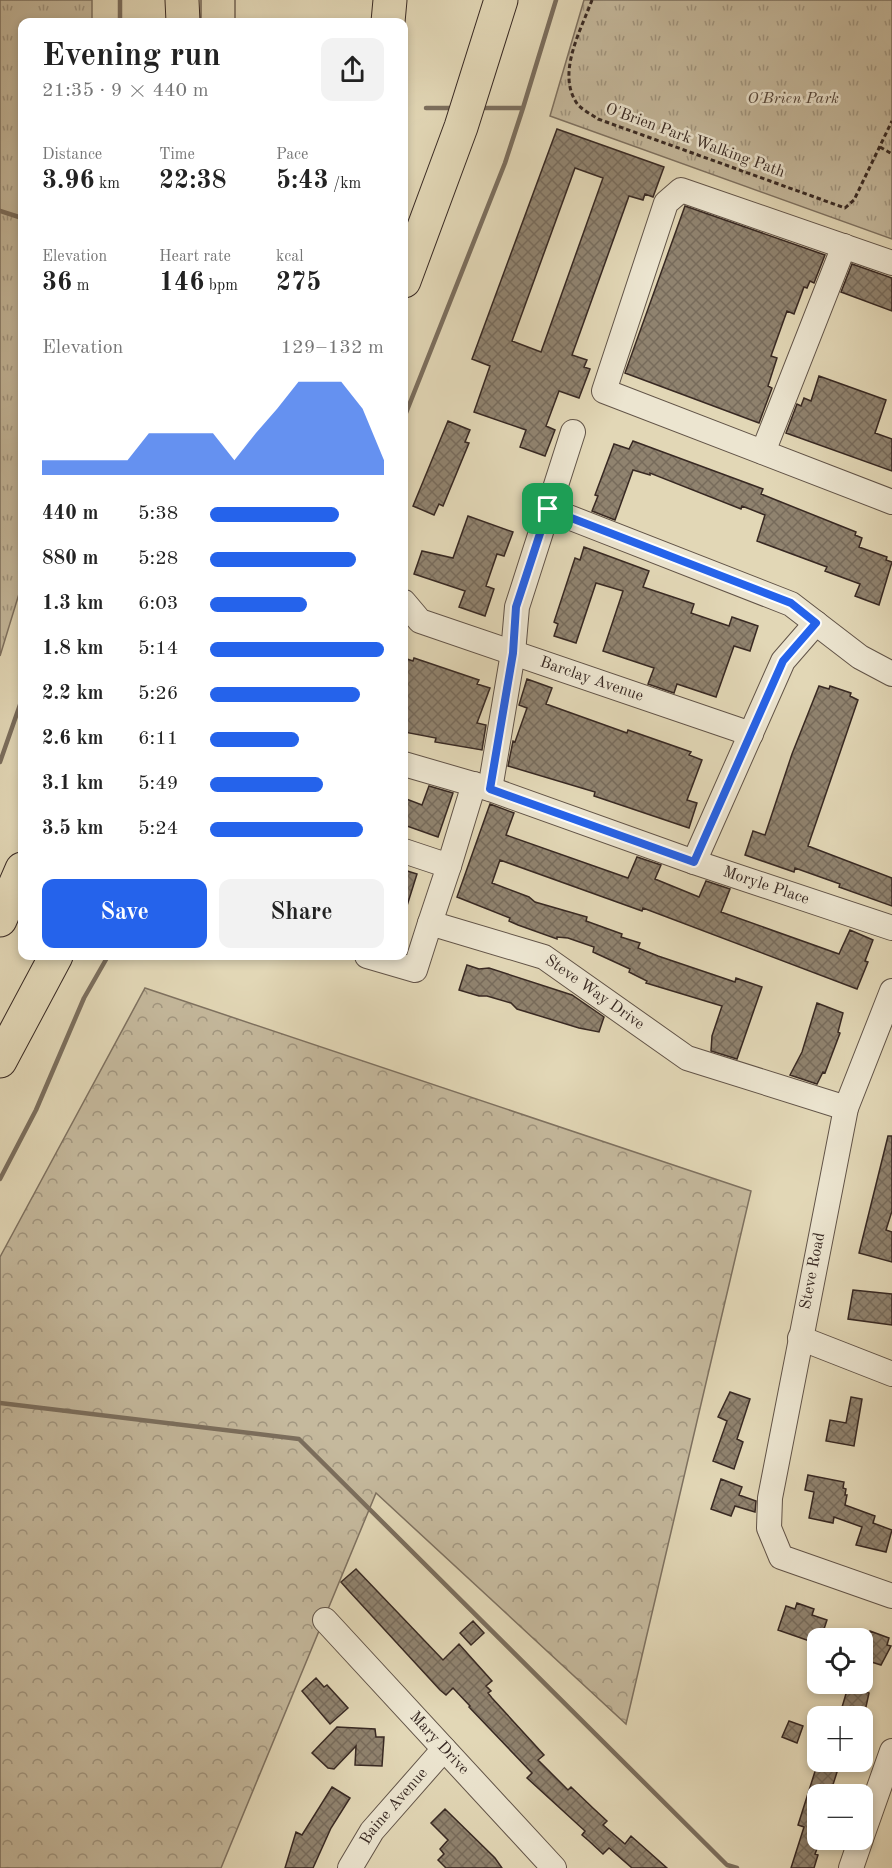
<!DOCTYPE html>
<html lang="en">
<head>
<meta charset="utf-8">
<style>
	body { margin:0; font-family:"Old Standard TT",serif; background:#f2f2f2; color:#222; height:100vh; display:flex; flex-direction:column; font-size:22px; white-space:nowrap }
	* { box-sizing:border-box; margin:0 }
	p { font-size:20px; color:#767676 }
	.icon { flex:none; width:33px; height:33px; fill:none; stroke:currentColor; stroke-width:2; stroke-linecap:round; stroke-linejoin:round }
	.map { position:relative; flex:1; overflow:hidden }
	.sheet { position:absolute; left:18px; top:18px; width:390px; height:942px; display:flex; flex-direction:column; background:#fff; border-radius:12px; box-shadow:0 3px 9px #0003 }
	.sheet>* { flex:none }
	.fabs { position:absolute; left:807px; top:1628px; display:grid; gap:12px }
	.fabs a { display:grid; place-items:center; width:66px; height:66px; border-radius:12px; background:#fff; box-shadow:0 3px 9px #0003; font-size:30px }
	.pin { position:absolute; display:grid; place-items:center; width:51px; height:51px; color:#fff; margin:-26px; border-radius:12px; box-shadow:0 3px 9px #0006 }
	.round { display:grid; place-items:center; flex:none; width:63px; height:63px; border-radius:12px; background:#f2f2f2 }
	.overview { display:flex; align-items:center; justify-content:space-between; height:102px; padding:0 24px }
	h1 { font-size:33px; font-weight:700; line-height:45px }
	.stats { display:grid; grid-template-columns:repeat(3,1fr); gap:9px; height:102px; padding:6px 24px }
	.stats div { display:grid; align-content:center }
	.stats b { font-size:26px; font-weight:700 }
	.stats small { font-size:16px; font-weight:400 }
	.stats p { font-size:16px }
	.chart { height:168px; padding:12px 24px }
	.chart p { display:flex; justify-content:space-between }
	.chart svg { width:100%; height:108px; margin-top:6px; fill:#2563eb; opacity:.7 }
	.cta { display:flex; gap:12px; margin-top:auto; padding:12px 24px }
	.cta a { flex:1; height:69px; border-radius:12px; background:#2563eb; color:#fff; font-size:24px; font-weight:700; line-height:69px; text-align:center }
	.cta a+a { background:#f2f2f2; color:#222 }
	ul { padding:0 24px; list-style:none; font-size:20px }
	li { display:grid; grid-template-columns:96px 72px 1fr; align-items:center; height:45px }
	li i { height:15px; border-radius:8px; background:#2563eb }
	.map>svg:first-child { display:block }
	.forest { fill:url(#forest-crowns); stroke:#7e7160; stroke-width:1.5 }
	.park { fill:url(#park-tufts); stroke:#7e7160; stroke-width:1.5 }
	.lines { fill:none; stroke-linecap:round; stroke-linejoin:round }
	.stream { stroke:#7b6e5d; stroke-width:4.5 }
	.building { fill:url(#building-cross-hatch); stroke:#382923; stroke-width:1.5; fill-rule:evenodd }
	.minor-casing { stroke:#625448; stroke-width:26 }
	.highway-casing { stroke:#382923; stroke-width:35 }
	.path { stroke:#382923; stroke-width:3; stroke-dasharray:4.5 3; stroke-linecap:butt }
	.minor { stroke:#ece5d0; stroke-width:24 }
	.highway { stroke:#e2d7b6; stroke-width:33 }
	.route-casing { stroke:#fff; stroke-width:12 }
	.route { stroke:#2563eb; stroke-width:8 }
	.labels { text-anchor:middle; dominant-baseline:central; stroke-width:5; stroke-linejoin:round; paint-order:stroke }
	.park-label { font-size:16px; font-style:italic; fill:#54463b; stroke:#ece5d0 }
	.street-label { font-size:16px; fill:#382923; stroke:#ece5d0 }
</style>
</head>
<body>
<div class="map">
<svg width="892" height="1868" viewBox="0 0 892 1868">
	<defs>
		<pattern id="forest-crowns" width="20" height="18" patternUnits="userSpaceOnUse" patternTransform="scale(1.5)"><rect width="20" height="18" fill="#c5b99d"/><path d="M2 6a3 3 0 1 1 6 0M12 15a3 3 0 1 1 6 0" fill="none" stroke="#a19680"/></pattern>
		<pattern id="park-tufts" width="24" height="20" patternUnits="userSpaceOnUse" patternTransform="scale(1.5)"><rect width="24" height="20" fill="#c5b99d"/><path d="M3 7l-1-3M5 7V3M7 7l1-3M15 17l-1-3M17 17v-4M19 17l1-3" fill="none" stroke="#a19680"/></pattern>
		<pattern id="building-cross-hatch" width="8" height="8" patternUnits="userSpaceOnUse" patternTransform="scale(1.5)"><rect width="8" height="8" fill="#90836f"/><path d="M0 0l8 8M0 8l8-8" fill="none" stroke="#776b5b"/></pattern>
	</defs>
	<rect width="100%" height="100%" fill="#e2d7b6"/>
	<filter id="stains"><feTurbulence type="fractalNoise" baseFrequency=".00333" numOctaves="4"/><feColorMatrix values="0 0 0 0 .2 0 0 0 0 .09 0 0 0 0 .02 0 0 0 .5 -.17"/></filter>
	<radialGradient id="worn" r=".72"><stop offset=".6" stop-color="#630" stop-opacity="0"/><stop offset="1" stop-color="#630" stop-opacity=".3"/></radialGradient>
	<path class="forest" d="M145 988 751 1191 626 1724 376 1493 221 1868H0V1257Z"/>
	<path class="park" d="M0 0H92V22H22V584L0 656Z
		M584 0H892V239L550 116Z"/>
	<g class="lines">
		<path class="stream" d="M120 0V22
			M426 108H450
			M523 108 556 0
			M0 211 22 218
			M404 418 505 163 523 108H485
			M0 762 22 699
			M0 1179 36 1110 84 998 108 956
			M0 1403 299 1439 727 1865 737 1868"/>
	</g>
	<path class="building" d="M557 129 664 167 653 197 645 194 643 200 629 196 572 355 587 360 584 367 590 369 579 398 559 391 546 426 555 430 545 456 520 447 526 430 474 412 490 366 472 359ZM575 168 603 178 541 352 512 341Z
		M685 206 825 255 814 283 810 281 807 288 804 287 794 314 787 311 771 356 777 358 768 386 772 388 759 423 625 373Z
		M852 264 892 278V311L841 292Z
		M819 376 886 400 875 433 892 439V471L786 433 797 404 801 406 804 398 811 401Z
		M448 421 470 430 465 442 469 443 443 506 439 504 434 515 413 506Z
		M633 441 763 489 761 494 856 532 855 535 862 538 859 547 887 557 886 560 892 562 879 605 855 596 860 584 825 571 827 567 757 541 765 515 742 506 741 509 650 473V475L633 470 615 520 592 511 598 496 595 495 614 444 629 449Z
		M468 516 513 532 504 556 497 554 486 586 494 589 485 616 459 607 465 591 414 574 422 551 453 558Z
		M584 547 649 571 643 587 694 604 691 613 729 626 732 617 758 626 750 651 734 646 716 697 677 684 674 693 648 684 654 668 603 651 623 591 596 583 576 643 554 636 558 624 554 622 575 558 580 560Z
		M404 658 413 661 414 658 479 680 477 684 490 688 477 723 486 725 482 750 435 742 436 738 404 732Z
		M527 679 552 688 546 704 627 733 628 730 691 752 689 755 702 760 687 800 697 803 689 828 594 796 595 792 508 766 513 741 515 742 527 708 519 705Z
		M819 686 829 689 830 686 851 693 850 696 858 700 808 846 892 878V906L839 887 840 884 795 868 794 872 745 855 753 831 765 835 792 754Z
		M429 786 453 793 438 837 404 825V798L422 805Z
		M490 804 514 813 506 835 628 878 637 857 661 865 655 879 699 897 706 881 730 889 721 912 839 954 850 930 873 940 865 961 868 962 857 989 643 908 642 911 500 860 492 883 529 897 535 902 587 917 586 921 622 934 621 937 640 943 638 948 658 956 735 982 736 978 762 987 737 1059 711 1051 712 1036 722 1006 646 983 647 981 629 972 630 969 593 952 594 947 568 938 557 937V939L518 925 509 921 510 918 457 897Z
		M404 870 417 874 406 909 404 908Z
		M467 965 479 969 489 968 572 995 604 1017 599 1032 579 1028 517 1009 511 1003 487 996H479L459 990Z
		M817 1003 843 1013 838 1032 840 1033 825 1073 823 1072 817 1084 790 1075 802 1052Z
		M888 1136H892V1211L886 1230 892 1232V1262L859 1253Z
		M853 1290 892 1294V1325L848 1319Z
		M730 1392 750 1399 737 1439 743 1442 734 1469 713 1461 727 1421 718 1417Z
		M851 1397 862 1399 854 1446 826 1441 830 1420 846 1423Z
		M808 1475 844 1482 843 1488 846 1489 845 1495H847L845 1505 875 1516 873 1523 892 1530 886 1552 856 1545 862 1527 834 1517 833 1523 809 1518 814 1492 805 1490Z
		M721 1479 742 1487 739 1495 756 1501 755 1512 735 1506 731 1516 711 1509Z
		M356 1569 443 1660 459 1644 492 1681 486 1686 491 1691 488 1693 492 1698 544 1755 538 1760 568 1790 571 1787 594 1809 607 1821 603 1825 625 1844 631 1836 667 1868H632L609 1848 603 1854 589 1841 582 1835 585 1831 527 1778 532 1773 469 1707 470 1706 453 1688 446 1695 440 1690 349 1591 341 1582Z
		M797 1603 814 1609 812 1615 827 1620 821 1638H818V1644L778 1630 786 1606 795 1609Z
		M473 1621 484 1633 471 1645 460 1633Z
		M870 1631 889 1638 887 1645 891 1646 881 1665 862 1659Z
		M316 1678 324 1687 327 1685 348 1708 330 1724 302 1691Z
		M848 1687 869 1693 864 1716 840 1714Z
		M789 1721 803 1726 797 1743 782 1737Z
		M337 1727 375 1729 376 1737H384L382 1766 355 1765 356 1746 334 1769 328 1768 312 1753Z
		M818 1762 838 1769 830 1794H818V1846L815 1854 818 1855 814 1868H791L804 1827 798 1825Z
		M332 1787 350 1798 331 1828 313 1868H285L296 1832 302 1835Z
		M445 1809 495 1858 502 1868H446L438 1860 444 1854 440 1849 448 1840 431 1823Z"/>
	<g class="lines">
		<g class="minor-casing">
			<g id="minor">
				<path d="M892 263 681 190 666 203 604 391 892 502"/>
				<path d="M763 452 844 246"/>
				<path d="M548 509 791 604 860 657 892 674"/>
				<path id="s1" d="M404 602 420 621 751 734"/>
				<path id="s2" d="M404 764 490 789 694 862 892 928"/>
				<path d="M490 789 513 653 517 607 573 432"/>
				<path d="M404 851 449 866 430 923"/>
				<path d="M694 862 783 661 816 623"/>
				<path d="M449 866 474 784"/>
				<path id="s3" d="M367 956 415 970 430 923 544 957 687 1058 846 1108"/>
				<path d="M892 991 846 1108 770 1498 769 1528 781 1557 892 1596"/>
				<path d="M800 1338 892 1374"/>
				<path id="s4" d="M325 1620 554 1868"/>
				<path d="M862 1836 892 1751"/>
				<path id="s5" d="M350 1868 372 1831 444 1749"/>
				<path d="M851 1868 861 1839"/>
			</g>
		</g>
		<g class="highway-casing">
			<path id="highway" d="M182 0 183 22
				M218 0V22
				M388 22 390 0
				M404 281 461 127 501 0
				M0 920 22 869
				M0 1061 56 956"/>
		</g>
		<path class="path" d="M592 0C581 30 557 72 576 102 580 109 591 114 598 119L845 208 854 200 892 121
			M880 147 892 154"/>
		<use href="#minor" class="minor"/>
		<use href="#highway" class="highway"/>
	</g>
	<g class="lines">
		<g class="route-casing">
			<path id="route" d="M548 509 791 603 816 623 783 661 694 862 490 789 513 653 516 607Z"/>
		</g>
		<use href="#route" class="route"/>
	</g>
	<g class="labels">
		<g class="park-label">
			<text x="793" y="99">O'Brien Park</text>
		</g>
		<g class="street-label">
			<text transform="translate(695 141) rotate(20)">O'Brien Park Walking Path</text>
			<text stroke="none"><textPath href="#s1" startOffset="206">Barclay Avenue</textPath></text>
			<text stroke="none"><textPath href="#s2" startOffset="382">Moryle Place</textPath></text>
			<text stroke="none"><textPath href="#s3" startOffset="280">Steve Way Drive</textPath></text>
			<text transform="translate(813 1271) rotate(-79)">Steve Road</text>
			<text stroke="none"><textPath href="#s4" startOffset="168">Mary Drive</textPath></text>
			<text stroke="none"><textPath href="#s5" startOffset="76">Baine Avenue</textPath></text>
		</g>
	</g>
	<rect width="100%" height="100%" filter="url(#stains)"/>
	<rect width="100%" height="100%" fill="url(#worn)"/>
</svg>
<div class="fabs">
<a><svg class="icon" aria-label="locate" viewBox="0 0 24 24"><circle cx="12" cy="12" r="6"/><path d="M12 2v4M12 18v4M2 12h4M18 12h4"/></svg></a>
<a>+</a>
<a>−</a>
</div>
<div class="pin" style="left:548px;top:509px;background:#1e9e55"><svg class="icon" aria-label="arrive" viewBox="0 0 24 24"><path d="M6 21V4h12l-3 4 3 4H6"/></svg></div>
<section class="sheet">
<div class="overview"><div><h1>Evening run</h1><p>21:35 · 9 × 440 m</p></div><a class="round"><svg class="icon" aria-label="share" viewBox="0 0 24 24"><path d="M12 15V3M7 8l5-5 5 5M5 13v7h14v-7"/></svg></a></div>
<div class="stats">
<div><p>Distance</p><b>3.96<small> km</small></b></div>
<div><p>Time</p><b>22:38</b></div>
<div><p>Pace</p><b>5:43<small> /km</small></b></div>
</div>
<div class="stats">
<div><p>Elevation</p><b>36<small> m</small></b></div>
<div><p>Heart rate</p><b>146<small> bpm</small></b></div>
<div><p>kcal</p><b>275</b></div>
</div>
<div class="chart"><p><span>Elevation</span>129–132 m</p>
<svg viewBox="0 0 160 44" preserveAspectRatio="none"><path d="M0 44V38L10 38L20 38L30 38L40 38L50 27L60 27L70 27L80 27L90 38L100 27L110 17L120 6L130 6L140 6L150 17L160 38V44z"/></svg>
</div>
<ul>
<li><b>440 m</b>5:38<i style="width:74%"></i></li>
<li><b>880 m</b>5:28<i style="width:84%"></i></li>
<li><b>1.3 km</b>6:03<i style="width:56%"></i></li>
<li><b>1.8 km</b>5:14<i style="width:100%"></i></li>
<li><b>2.2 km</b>5:26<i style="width:86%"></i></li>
<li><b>2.6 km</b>6:11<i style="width:51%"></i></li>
<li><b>3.1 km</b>5:49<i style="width:65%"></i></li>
<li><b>3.5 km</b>5:24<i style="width:88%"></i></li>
</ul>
<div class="cta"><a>Save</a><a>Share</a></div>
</section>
</div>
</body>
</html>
